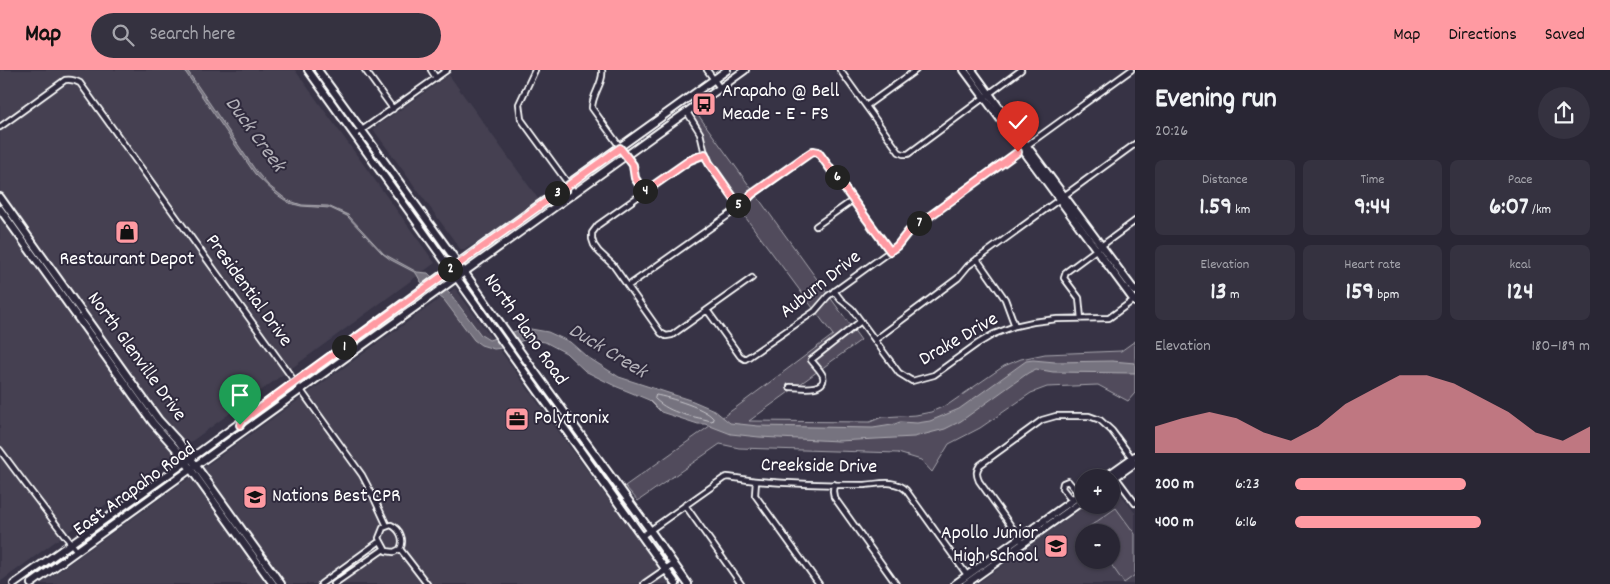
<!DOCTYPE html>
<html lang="en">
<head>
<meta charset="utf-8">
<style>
	body { margin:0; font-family:Dekko,sans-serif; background:#353240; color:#f1f3f6; height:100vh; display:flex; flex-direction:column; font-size:19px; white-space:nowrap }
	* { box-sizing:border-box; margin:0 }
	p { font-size:16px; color:#a5a5ac }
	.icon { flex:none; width:28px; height:28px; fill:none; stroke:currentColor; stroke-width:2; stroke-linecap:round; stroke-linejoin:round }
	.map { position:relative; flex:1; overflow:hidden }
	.side { display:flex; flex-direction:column; background:#292634; width:475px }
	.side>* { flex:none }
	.controls { position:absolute; left:1075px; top:399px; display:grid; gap:10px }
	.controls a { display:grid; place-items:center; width:45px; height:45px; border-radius:50%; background:#292634; box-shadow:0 1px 4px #0004,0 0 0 1px #45434f; font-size:25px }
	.pin { position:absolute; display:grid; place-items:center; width:42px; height:42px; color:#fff; margin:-51px -21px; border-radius:50% 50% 50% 0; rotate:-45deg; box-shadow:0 0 5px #0007 }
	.pin .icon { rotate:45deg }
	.km { position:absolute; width:25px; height:25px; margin:-12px; border-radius:50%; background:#222; color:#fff; font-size:14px; line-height:25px; text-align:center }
	.round { display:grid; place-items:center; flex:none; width:52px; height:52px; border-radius:26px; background:#353240 }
	.summary { display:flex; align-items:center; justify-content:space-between; height:85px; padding:0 20px }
	h1 { font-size:28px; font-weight:800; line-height:38px }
	.figures { display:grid; grid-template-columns:repeat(3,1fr); gap:8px; height:85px; padding:5px 20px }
	.figures div { display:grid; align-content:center; border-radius:8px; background:#353240; text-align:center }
	.figures b { font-size:25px; font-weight:800 }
	.figures small { font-size:14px; font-weight:400 }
	.figures p { font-size:14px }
	.chart { height:140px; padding:10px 20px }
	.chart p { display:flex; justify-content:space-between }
	.chart svg { width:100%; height:90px; margin-top:5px; fill:#ff9aa2; opacity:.7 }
	ul { padding:0 20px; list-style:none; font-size:16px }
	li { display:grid; grid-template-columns:80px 60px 1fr; align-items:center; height:38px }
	li i { height:12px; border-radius:6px; background:#ff9aa2 }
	header { display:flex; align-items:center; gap:30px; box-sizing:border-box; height:70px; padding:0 25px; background:#ff9aa2; color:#111 }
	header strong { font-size:24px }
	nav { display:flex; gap:28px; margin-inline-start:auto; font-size:18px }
	.search { width:350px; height:45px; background:#353240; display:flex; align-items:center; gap:12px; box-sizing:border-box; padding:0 18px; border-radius:28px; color:#a5a5ac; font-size:19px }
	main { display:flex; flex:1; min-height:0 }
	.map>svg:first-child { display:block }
	.built { fill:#444051; fill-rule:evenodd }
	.green { fill:#514c5c; stroke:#a8a6ae }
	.water { fill:#76737f; stroke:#adabb2 }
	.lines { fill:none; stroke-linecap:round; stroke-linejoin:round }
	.shore { stroke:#c8c7cc; stroke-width:1 }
	.street-casing { stroke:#fff; stroke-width:8 }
	.secondary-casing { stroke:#fff; stroke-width:10 }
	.street { stroke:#2f2a3d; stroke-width:4.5 }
	.secondary { stroke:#2f2a3d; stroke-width:6 }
	.route-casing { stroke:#fff; stroke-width:10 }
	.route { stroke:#ff9aa2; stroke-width:6 }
	.labels { text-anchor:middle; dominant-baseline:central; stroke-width:4; stroke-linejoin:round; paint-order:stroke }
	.poi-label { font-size:20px; fill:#fff; stroke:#2f2a3d; text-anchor:start }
	.street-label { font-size:20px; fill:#fff; stroke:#2f2a3d }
	.water-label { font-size:21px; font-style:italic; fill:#b4b2b9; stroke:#2f2a3d }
</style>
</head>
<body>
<header>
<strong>Map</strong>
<div class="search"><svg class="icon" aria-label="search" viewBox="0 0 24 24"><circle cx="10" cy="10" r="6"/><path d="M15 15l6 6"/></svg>Search here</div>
<nav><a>Map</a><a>Directions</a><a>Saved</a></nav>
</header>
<main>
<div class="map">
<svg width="1135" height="514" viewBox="0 0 1135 514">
	<rect width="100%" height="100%" fill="#373345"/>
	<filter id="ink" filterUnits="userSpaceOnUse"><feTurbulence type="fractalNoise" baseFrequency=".02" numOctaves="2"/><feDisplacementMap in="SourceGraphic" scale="10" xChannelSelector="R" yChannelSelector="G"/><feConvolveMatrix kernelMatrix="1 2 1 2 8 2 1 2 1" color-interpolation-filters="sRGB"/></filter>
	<g filter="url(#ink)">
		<path class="built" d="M0 0H295L435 193 0 512Z
			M449 5 539 130 499 159 464 180H461L373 59Z
			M455 218 561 365 671 514H41Z
			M1114 415 1135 443V514H977L1086 435H1111V417ZM1084 462H1111V490H1084Z"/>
		<path class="green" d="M696 42 861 270 749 351 870 352 882 347 916 345 931 342 949 334 1004 296 1021 289 1045 284 1121 281 1135 271V323L1128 331 1098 315 1047 317 1031 323 980 358 949 374 932 402 921 390 898 383 739 378 720 374 638 431 625 416 738 336 833 265 740 140 744 137 709 87 701 57 693 45Z
			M1116 438 1135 464V505L1124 513 1108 490H1111V462H1088L1086 459Z"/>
		<path class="water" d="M184 0H187L256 101 268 115 287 130 302 135 328 136 348 145 384 184 417 202 428 203 452 226 481 265 489 270 525 258 548 262 570 272 586 286 619 307 693 331 714 340 730 353 758 356 873 358 892 355 900 352 917 353 930 351 959 339 1026 291 1033 290 1055 292 1112 291 1135 293V303L1053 302 1036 299 1028 303 961 351 945 359 914 367 838 371 759 367 731 364 705 354H698L661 342 649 330 615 316 585 301 566 283 545 272 527 269 502 278 494 279 481 275 474 270 444 230 421 212 416 203 391 190 383 184 347 146 330 138 301 136 289 133 276 124 255 104Z"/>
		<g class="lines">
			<path class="shore" d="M656 325C668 327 710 339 714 350L711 351C690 345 672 345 655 329Z"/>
			<g class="street-casing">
				<path id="street" d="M365 0 393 39
					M431 0 436 8
					M535 0 519 34 521 49 575 123
					M602 0C604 13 592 24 592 38L633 95 635 108 644 122
					M707 0 720 18
					M840 0 899 82 903 84H908L1021 0
					M866 36 916 0
					M687 42 700 63 705 84 709 93 740 137
					M0 57 65 10C71 9 75 10 80 13L362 405 374 428 387 456
					M355 65 447 0
					M705 84 690 90 598 155 592 163V169L594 175 599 182 613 195 661 263 666 266 672 265 752 208
					M816 156 853 130
					M977 189 1005 229 1015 256
					M628 216 740 137 752 125 813 81 820 84 890 181
					M834 221 841 230 852 239 899 303 912 311 934 305 977 274 994 264 1015 256 1033 252 1057 249 1109 248 1135 229
					M707 240 740 286 745 289 750 286 815 241 828 226 897 176 908 162 917 155 1131 0
					M1081 249 1079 228 1064 208 1066 202 1135 151
					M875 270 958 208 968 196 1135 74
					M790 317C798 317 827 322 823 306 821 301 815 295 811 290L861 251
					M0 380C25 414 51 448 77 481
					M1115 406 1135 433
					M756 411 755 425 819 514
					M1068 411 1077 422 1075 428 1069 427 1062 418 1063 413Z
					M834 414 833 421 834 427 896 514
					M685 435 741 514
					M391 455C400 459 405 470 400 479L394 482 386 481 379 468 383 458Z
					M642 466 724 408 727 407C737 408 747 410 757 411 793 414 830 415 865 415 879 414 895 409 906 420L967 505
					M1021 470 979 411C976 404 976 401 980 395L1042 350 1056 346H1089L1100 350 1112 361 1132 388
					M400 479 427 514
					M321 514 380 471
					M334 514 384 479"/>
			</g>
			<g class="secondary-casing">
				<path id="secondary" d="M308 0 676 514
					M318 0 458 193 522 284 650 460 688 514
					M964 0 1135 232
					M972 0 1027 76 1135 221
					M0 127 128 307 158 349 179 372 281 514
					M0 139 153 353 177 380 273 514
					M1104 408 1135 386
					M1111 410 1135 393
					M14 514 190 389 465 188 727 0
					M31 514 745 0
					M645 514 674 494
					M955 514 1084 422
					M966 514 1084 430"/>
			</g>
			<use href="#street" class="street"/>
			<use href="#secondary" class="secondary"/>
		</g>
	</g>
	<g class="lines" filter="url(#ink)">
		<g class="route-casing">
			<path id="route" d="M240 355 242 351 295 312 620 78 633 95 635 108 644 122 690 90 705 84 709 93 740 137 752 124 813 81 818 82 890 181 897 176 908 162 1018 82"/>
		</g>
		<use href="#route" class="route"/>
	</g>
	<defs>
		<g id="bus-square" transform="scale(1.25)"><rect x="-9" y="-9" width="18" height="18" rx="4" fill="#ff9aa2" stroke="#2f2a3d"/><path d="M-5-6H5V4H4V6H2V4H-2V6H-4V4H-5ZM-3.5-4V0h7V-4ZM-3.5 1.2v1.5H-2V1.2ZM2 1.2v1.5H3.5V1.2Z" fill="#111"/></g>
		<g id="shop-square" transform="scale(1.25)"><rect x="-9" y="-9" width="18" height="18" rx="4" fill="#ff9aa2" stroke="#2f2a3d"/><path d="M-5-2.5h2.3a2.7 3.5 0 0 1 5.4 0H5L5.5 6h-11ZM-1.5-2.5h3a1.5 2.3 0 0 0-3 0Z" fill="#111"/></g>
		<g id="office-square" transform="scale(1.25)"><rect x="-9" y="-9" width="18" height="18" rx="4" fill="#ff9aa2" stroke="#2f2a3d"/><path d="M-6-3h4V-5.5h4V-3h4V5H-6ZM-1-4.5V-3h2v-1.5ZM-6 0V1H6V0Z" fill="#111"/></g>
		<g id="school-square" transform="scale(1.25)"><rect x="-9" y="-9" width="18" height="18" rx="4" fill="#ff9aa2" stroke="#2f2a3d"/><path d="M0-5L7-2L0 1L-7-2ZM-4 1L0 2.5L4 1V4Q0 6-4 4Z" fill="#111"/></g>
	</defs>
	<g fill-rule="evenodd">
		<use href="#bus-square" x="704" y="34"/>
		<use href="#shop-square" x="127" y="162"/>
		<use href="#office-square" x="517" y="349"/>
		<use href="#school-square" x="255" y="427"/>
		<use href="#school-square" x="1056" y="476"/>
	</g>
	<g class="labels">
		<g class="poi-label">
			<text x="722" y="22">Arapaho @ Bell<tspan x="722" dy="23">Meade - E - FS</tspan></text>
			<text x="127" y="190" text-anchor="middle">Restaurant Depot</text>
			<text x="534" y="349">Polytronix</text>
			<text x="272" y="427">Nations Best CPR</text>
			<text x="1038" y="464" text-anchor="end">Apollo Junior<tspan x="1038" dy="23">High School</tspan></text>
		</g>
		<g class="street-label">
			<text transform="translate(821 215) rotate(-38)">Auburn Drive</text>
			<text transform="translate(248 221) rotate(54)">Presidential Drive</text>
			<text transform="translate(525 260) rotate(55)">North Plano Road</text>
			<text transform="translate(959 270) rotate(-30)">Drake Drive</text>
			<text transform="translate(136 287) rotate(54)">North Glenville Drive</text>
			<text transform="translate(819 397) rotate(1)">Creekside Drive</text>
			<text transform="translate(135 420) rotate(-36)">East Arapaho Road</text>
		</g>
		<g class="water-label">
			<text transform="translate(254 65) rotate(54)">Duck Creek</text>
			<text transform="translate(607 282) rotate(31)">Duck Creek</text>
		</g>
	</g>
</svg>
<div class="controls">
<a>+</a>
<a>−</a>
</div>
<div class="pin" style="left:240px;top:355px;background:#1e9e55"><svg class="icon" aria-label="arrive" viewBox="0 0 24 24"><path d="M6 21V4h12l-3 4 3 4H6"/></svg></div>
<div class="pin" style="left:1018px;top:82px;background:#d93025"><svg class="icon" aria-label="check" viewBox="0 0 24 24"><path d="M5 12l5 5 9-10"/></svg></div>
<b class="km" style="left:344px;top:277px">1</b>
<b class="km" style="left:450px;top:199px">2</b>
<b class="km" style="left:557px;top:123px">3</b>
<b class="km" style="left:645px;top:121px">4</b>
<b class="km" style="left:738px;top:135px">5</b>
<b class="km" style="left:837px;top:107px">6</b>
<b class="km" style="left:919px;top:153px">7</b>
</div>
<section class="side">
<div class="summary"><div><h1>Evening run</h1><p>20:26</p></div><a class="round"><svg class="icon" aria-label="share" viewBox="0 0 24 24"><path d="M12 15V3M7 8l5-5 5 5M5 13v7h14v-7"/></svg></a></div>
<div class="figures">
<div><p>Distance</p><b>1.59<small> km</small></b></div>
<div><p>Time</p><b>9:44</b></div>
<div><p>Pace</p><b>6:07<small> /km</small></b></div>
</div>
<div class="figures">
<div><p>Elevation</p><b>13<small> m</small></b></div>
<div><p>Heart rate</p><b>159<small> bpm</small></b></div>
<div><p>kcal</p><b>124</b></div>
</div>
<div class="chart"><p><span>Elevation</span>180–189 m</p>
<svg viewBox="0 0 160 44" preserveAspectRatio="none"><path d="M0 44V31L10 27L20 24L30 27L40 34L50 38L60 31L70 20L80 13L90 6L100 6L110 10L120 17L130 24L140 34L150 38L160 31V44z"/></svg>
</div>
<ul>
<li><b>200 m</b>6:23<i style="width:58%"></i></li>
<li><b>400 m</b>6:16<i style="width:63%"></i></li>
</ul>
</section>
</main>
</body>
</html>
